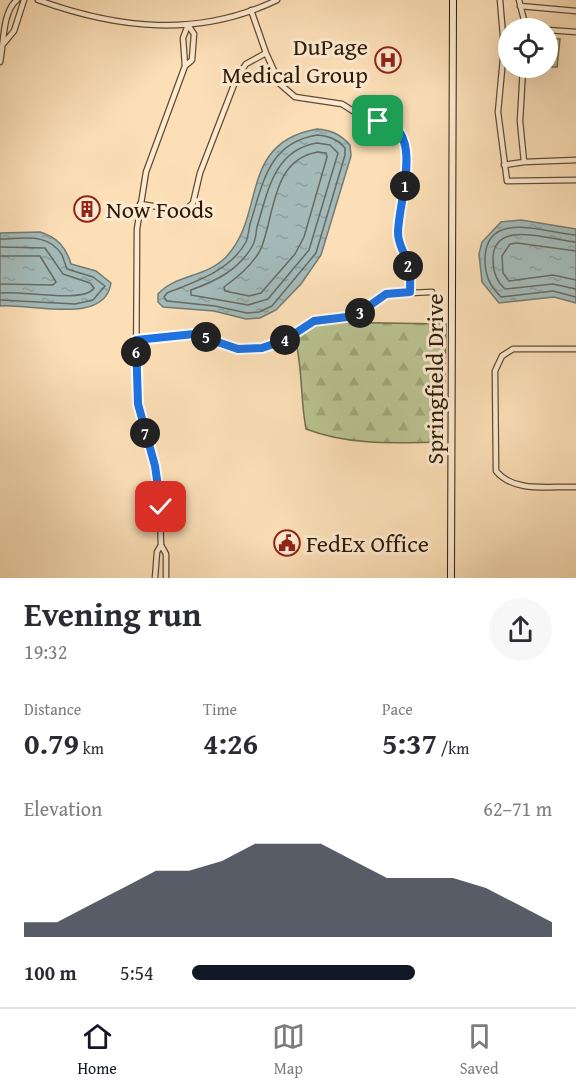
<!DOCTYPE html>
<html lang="en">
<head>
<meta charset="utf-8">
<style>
	body { margin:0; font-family:"Gentium Book Plus",serif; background:#f7f7f7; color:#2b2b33; height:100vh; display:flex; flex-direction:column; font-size:22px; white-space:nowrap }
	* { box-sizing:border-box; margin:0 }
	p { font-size:20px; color:#7c7c81 }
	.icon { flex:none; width:33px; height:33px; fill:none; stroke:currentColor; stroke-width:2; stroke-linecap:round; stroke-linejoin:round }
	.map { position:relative; height:578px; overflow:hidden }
	.sheet { display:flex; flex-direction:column; background:#fff; flex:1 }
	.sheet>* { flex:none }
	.tools { position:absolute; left:498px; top:18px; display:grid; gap:12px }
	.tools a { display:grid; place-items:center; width:60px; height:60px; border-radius:50%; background:#fff; box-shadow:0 6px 24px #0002; font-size:30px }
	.pin { position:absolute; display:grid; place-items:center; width:51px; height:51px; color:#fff; margin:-26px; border-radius:12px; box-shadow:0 3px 9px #0006 }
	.km { position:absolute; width:30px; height:30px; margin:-15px; border-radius:50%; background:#222; color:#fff; font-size:16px; line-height:30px; text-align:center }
	.round { display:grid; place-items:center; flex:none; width:63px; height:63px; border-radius:32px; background:#f7f7f7 }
	.headline { display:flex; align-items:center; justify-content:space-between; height:102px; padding:0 24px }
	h1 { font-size:33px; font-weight:600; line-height:45px }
	.metrics { display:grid; grid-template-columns:repeat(3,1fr); gap:9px; height:102px; padding:6px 24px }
	.metrics div { display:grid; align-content:center }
	.metrics b { font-size:30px; font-weight:600 }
	.metrics small { font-size:16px; font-weight:400 }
	.metrics p { font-size:16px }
	.chart { height:168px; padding:12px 24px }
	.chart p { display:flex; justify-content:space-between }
	.chart svg { width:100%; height:108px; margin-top:6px; fill:#111827; opacity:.7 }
	ul { padding:0 24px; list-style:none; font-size:20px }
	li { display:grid; grid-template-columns:96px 72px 1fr; align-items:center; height:45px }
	li i { height:15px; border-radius:8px; background:#111827 }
	.tabs { display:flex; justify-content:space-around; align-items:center; height:84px; border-top:2px solid #e1e1e2; background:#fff; font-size:16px; color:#7c7c81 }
	.tabs a { display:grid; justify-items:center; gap:3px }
	.tabs .current { color:#111827 }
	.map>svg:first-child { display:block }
	.forest { fill:url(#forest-firs); stroke:#736e4c; stroke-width:1.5 }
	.pitch { fill:#bac392; stroke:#736e4c; stroke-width:1.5 }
	.water { fill:url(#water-ripples); stroke:#737a71; stroke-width:1.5 }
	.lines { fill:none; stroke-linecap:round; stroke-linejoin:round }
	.shore { stroke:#686a60; stroke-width:1.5 }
	.street-casing { stroke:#604b32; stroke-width:7 }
	.secondary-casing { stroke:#2c1a06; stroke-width:8 }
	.street { stroke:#fdead0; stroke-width:4.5 }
	.secondary { stroke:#fdead0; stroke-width:6 }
	.route-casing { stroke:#fff; stroke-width:12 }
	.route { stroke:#1a73e8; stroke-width:8 }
	.labels { text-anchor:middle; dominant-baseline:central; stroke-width:6; stroke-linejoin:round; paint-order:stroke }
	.poi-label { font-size:24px; fill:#2c1a06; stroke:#fdead0; text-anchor:start }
	.street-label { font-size:24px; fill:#2c1a06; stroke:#fdead0 }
</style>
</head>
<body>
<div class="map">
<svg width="576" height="578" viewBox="0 0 576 578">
	<defs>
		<pattern id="forest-firs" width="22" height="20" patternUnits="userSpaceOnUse" patternTransform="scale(1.5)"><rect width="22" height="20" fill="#bac392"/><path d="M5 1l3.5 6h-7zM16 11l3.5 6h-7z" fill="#a0a77c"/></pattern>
		<pattern id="water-ripples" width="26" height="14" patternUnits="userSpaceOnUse" patternTransform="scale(1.5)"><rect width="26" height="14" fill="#a3bab9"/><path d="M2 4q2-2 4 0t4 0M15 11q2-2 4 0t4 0" fill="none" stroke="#8c9f9e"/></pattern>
	</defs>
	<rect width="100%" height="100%" fill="#fcdfb7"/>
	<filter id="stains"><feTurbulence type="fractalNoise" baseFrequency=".00333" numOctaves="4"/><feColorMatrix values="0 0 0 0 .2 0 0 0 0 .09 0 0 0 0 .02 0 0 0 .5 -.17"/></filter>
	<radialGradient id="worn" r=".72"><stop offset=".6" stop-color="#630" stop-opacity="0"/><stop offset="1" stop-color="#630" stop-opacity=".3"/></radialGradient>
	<path class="forest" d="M323 322 446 324 444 442C397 443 350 446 306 429 300 398 303 369 295 338L311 327Z"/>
	<path class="pitch" d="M548 38 560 39 557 67H548Z"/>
	<path class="water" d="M317 129C331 130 340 134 350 145L351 156 321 255 301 284 276 310 260 318 246 319 214 311 163 307 158 302V294C175 275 206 277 225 258 267 216 237 143 317 129Z
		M521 220 576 229V303L554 297 499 303 482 282 479 254 482 242 501 222Z
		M40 232C57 237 66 247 71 264L96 271 111 283C105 326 31 303 0 306V233Z"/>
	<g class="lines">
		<path class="shore" d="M317 135C329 136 337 139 345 148V155L316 253 272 306 259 312 247 313 215 306 167 301 164 297 167 293C195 282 230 271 246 242 248 237 249 229 250 224 263 183 268 143 317 135Z
			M317 143 330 145 338 153 309 250 268 299 248 305 191 295V290C216 281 239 270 253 245 256 239 256 232 257 227 268 191 274 150 317 143Z
			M318 152 326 153 327 157 304 237 295 254 261 293 249 296 225 291 224 287C238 277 256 262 262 246 275 211 273 159 318 152Z
			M576 235C546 233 485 208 485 260 485 276 490 286 501 297L553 291 576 297
			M0 239C23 239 48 232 62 255 64 260 65 264 67 269L93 277 105 286 93 300 75 304 0 300
			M576 242C552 241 492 217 493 260 493 272 496 281 505 289L553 284 576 289
			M0 247 45 248 63 274 90 283 94 288C84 304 21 290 0 293
			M576 251 517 243 510 244 502 256 503 273 509 281 553 275 576 280
			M0 256H40L56 282 53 285 0 284"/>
		<g class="street-casing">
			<path id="street" d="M38 0C118 29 198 38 277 0
				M500 0 504 48
				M519 0 526 28
				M520 6 576 11
				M548 30 576 32
				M4 43 14 31 24 0
				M508 48H504L498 112 507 181 576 180
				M266 53 280 84 295 97 342 104 364 118 386 121 399 128 405 146 404 199 398 235 408 264 410 292
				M0 62C4 44 2 12 17 0
				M185 66 183 38 188 25
				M523 68 520 121 524 162 576 160
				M504 165 524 162
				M140 204 184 211 193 203 200 173 237 77 246 64 266 53 251 10
				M136 340 193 334 238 349 262 348 285 340 314 321 355 316 386 294 432 292
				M576 349H513L502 356 495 371 496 471C514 493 549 486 576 487
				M155 578 157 552 161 545
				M166 578V554L161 545 159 486 141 420 136 386 137 229 146 172 185 66 192 60 194 34 188 25"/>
		</g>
		<g class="secondary-casing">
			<path id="secondary" d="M451 578 453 0"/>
		</g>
		<use href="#street" class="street"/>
		<use href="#secondary" class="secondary"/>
	</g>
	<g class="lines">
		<g class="route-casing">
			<path id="route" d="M161 507 155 466 138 404 136 340 194 334 238 349 262 348 285 340 314 321 355 316 386 294 410 292C410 283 411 273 408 264 405 253 398 245 398 233 398 202 427 125 378 121"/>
		</g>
		<use href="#route" class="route"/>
	</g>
	<defs>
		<g id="hospital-ring" transform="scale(1.35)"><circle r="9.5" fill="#fdead0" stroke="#8f2418" stroke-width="1.5"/><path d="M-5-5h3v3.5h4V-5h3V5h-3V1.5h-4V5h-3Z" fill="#8f2418"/></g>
		<g id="building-ring" transform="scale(1.35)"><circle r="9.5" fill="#fdead0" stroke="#8f2418" stroke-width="1.5"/><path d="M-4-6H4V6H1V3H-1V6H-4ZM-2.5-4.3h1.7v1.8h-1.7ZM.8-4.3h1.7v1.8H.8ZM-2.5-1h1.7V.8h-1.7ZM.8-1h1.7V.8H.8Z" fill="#8f2418"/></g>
		<g id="civic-ring" transform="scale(1.35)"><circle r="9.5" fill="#fdead0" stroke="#8f2418" stroke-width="1.5"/><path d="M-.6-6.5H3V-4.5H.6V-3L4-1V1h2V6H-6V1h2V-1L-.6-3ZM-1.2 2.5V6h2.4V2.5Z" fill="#8f2418"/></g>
	</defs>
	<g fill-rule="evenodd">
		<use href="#hospital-ring" x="388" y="60"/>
		<use href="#building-ring" x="87" y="209"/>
		<use href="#civic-ring" x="287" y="543"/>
	</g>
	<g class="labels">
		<g class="poi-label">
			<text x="368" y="46" text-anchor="end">DuPage<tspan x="368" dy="28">Medical Group</tspan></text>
			<text x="106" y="209">Now Foods</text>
			<text x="306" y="543">FedEx Office</text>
		</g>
		<g class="street-label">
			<text transform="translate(434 379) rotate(-90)">Springfield Drive</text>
		</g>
	</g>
	<rect width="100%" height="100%" filter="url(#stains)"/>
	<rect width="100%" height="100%" fill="url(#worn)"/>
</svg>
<div class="tools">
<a><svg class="icon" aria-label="locate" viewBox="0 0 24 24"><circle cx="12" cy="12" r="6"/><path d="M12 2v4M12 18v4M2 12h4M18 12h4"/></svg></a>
</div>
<div class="pin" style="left:378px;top:121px;background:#1e9e55"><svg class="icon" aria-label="arrive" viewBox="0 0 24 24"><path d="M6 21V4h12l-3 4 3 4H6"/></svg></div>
<div class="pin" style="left:161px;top:507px;background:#d93025"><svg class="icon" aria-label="check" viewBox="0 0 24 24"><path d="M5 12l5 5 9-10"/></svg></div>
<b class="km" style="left:405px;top:186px">1</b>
<b class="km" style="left:408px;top:266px">2</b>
<b class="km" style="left:360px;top:313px">3</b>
<b class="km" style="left:285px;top:340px">4</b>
<b class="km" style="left:206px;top:337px">5</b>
<b class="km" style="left:136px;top:352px">6</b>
<b class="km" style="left:145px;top:433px">7</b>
</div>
<section class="sheet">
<div class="headline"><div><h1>Evening run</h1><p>19:32</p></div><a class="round"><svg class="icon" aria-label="share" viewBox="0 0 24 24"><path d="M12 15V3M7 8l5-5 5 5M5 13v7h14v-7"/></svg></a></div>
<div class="metrics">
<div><p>Distance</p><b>0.79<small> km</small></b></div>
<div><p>Time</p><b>4:26</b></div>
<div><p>Pace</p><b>5:37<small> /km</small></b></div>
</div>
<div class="chart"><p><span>Elevation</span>62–71 m</p>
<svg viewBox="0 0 160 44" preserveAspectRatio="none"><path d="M0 44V38L10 38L20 31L30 24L40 17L50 17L60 13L70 6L80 6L90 6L100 13L110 20L120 20L130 20L140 24L150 31L160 38V44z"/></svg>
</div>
<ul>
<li><b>100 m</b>5:54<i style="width:62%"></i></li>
</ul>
</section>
<nav class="tabs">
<a class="current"><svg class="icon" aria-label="home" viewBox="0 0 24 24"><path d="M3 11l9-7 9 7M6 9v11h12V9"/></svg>Home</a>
<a><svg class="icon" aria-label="map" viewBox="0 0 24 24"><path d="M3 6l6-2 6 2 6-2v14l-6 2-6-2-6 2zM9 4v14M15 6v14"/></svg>Map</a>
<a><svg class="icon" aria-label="saved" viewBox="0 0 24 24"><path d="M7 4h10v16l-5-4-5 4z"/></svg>Saved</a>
</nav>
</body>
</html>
